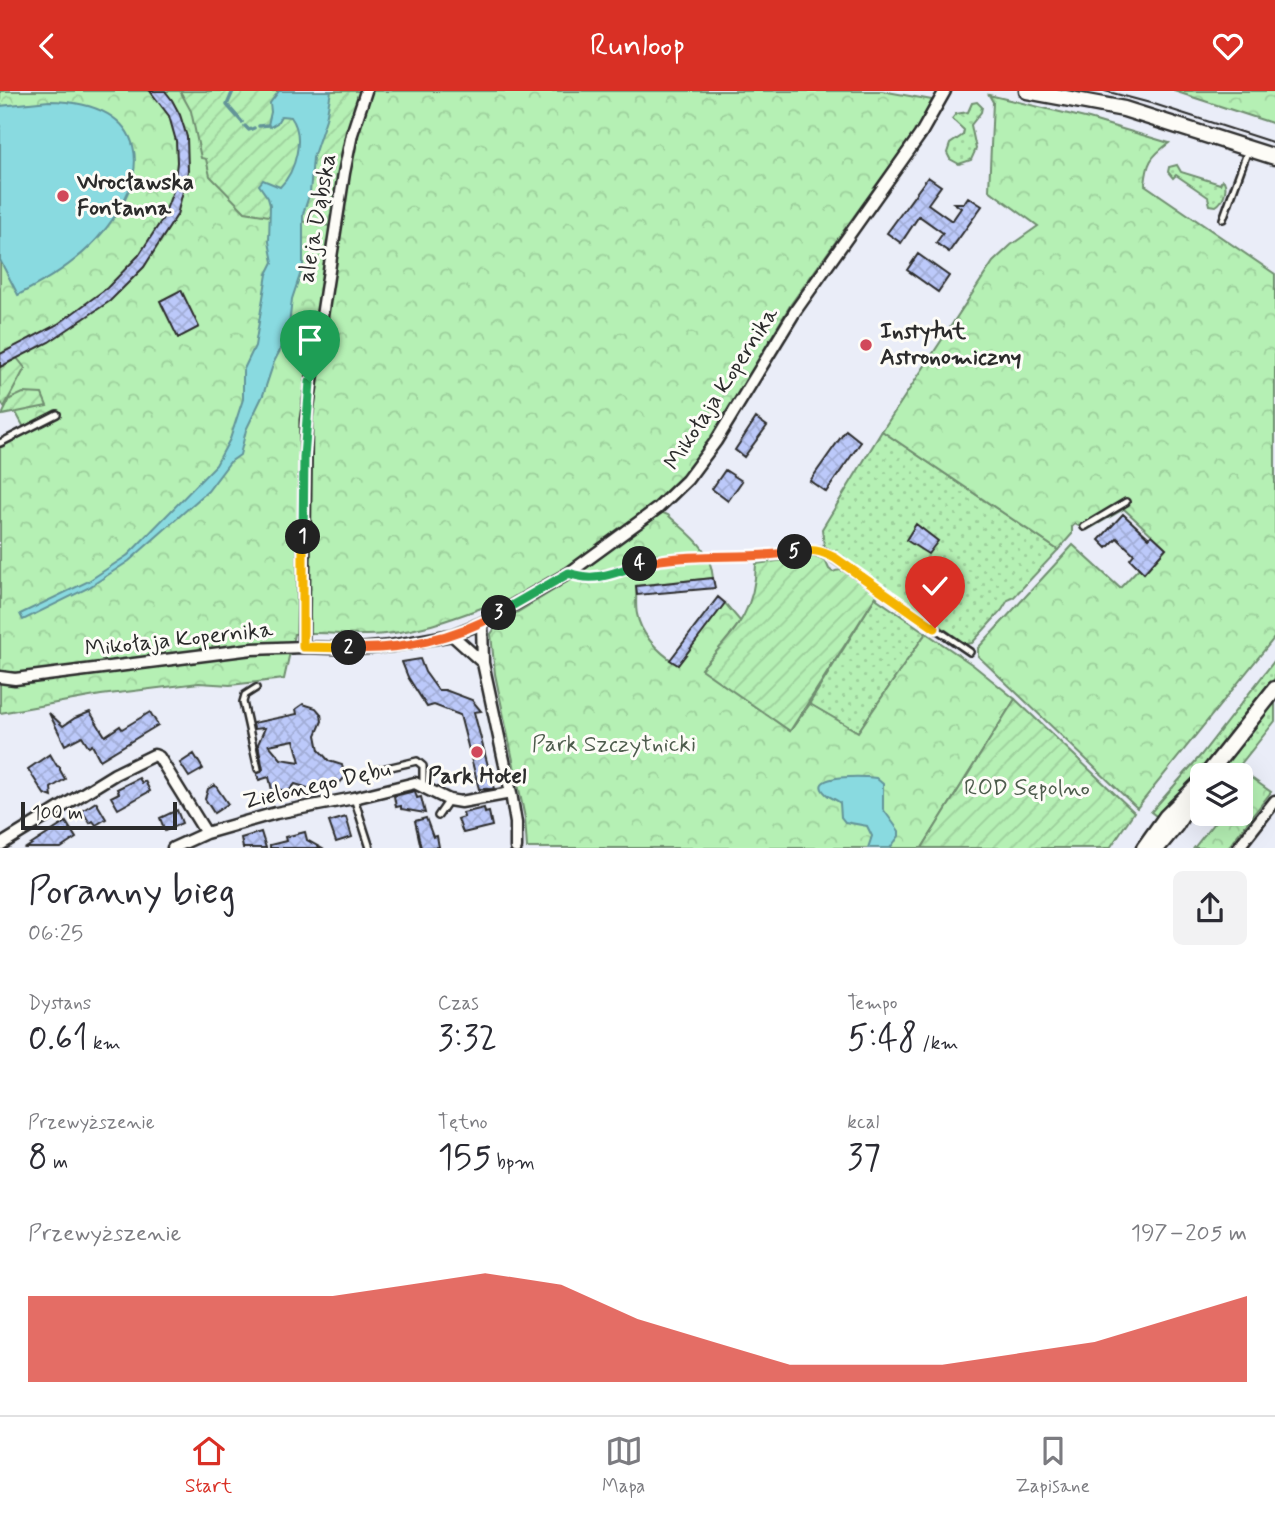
<!DOCTYPE html>
<html lang="pl">
<head>
<meta charset="utf-8">
<style>
	body { margin:0; font-family:Mynerve,sans-serif; background:#f2f2f3; color:#2b2b33; height:100vh; display:flex; flex-direction:column; font-size:26px; white-space:nowrap }
	* { box-sizing:border-box; margin:0 }
	p { font-size:23px; color:#7c7c81 }
	.icon { flex:none; width:38px; height:38px; fill:none; stroke:currentColor; stroke-width:2; stroke-linecap:round; stroke-linejoin:round }
	.map { position:relative; height:757px; overflow:hidden }
	.side { display:flex; flex-direction:column; background:#fff; flex:1 }
	.side>* { flex:none }
	.buttons { position:absolute; left:1190px; top:672px; display:grid; gap:14px }
	.buttons a { display:grid; place-items:center; width:63px; height:63px; border-radius:10px; background:#fff; box-shadow:0 7px 28px #0002; font-size:35px }
	.scale { position:absolute; left:21px; bottom:18px; width:156px; box-sizing:border-box; padding-left:7px; border:4px solid #2b2b2b; border-top:0; font-size:19px; line-height:24px; white-space:nowrap; color:#2b2b2b; -webkit-text-stroke:5px #fdfcf7; paint-order:stroke }
	.pin { position:absolute; display:grid; place-items:center; width:60px; height:60px; color:#fff; margin:-72px -30px; border-radius:50% 50% 50% 0; rotate:-45deg; box-shadow:0 0 7px #0007 }
	.pin .icon { rotate:45deg }
	.km { position:absolute; width:35px; height:35px; margin:-18px; border-radius:50%; background:#222; color:#fff; font-size:19px; line-height:35px; text-align:center }
	.round { display:grid; place-items:center; flex:none; width:74px; height:74px; border-radius:10px; background:#f2f2f3 }
	.head { display:flex; align-items:center; justify-content:space-between; height:119px; padding:0 28px }
	h1 { font-size:38px; font-weight:600; line-height:52px }
	.stats { display:grid; grid-template-columns:repeat(3,1fr); gap:10px; height:119px; padding:7px 28px }
	.stats div { display:grid; align-content:center }
	.stats b { font-size:35px; font-weight:600 }
	.stats small { font-size:19px; font-weight:400 }
	.stats p { font-size:19px }
	.chart { height:196px; padding:14px 28px }
	.chart p { display:flex; justify-content:space-between }
	.chart svg { width:100%; height:126px; margin-top:7px; fill:#d93025; opacity:.7 }
	header { display:flex; justify-content:space-between; align-items:center; height:91px; padding:0 28px; background:#d93025; color:#fff; font-size:32px; font-weight:600 }
	.dock { display:flex; justify-content:space-around; align-items:center; height:98px; border-top:2px solid #e1e1e2; background:#fff; font-size:19px; color:#7c7c81 }
	.dock a { display:grid; justify-items:center; gap:4px }
	.dock .on { color:#d93025 }
	.map>svg:first-child { display:block }
	.grass { fill:url(#grass-dots); stroke:#708e70; stroke-width:2 }
	.forest { fill:url(#forest-crowns); stroke:#708e70; stroke-width:2 }
	.garden { fill:url(#garden-furrows); stroke:#708e70; stroke-width:2 }
	.water { fill:#89dae0; stroke:#639498; stroke-width:2 }
	.lines { fill:none; stroke-linecap:round; stroke-linejoin:round }
	.stream { stroke:#639498; stroke-width:3.5 }
	.building { fill:url(#building-cross-hatch); stroke:#2b2b2b; stroke-width:2; fill-rule:evenodd }
	.lane-casing { stroke:#2b2b2b; stroke-width:10 }
	.street-casing { stroke:#2b2b2b; stroke-width:15 }
	.secondary-casing { stroke:#2b2b2b; stroke-width:19 }
	.lane { stroke:#fdfcf7; stroke-width:5 }
	.street { stroke:#fdfcf7; stroke-width:10 }
	.secondary { stroke:#fdfcf7; stroke-width:14 }
	.tram { stroke:#2b2b2b; stroke-width:2 }
	.split-1-casing { stroke:#fff; stroke-width:14 }
	.split-2-casing { stroke:#fff; stroke-width:14 }
	.split-3-casing { stroke:#fff; stroke-width:14 }
	.split-4-casing { stroke:#fff; stroke-width:14 }
	.split-5-casing { stroke:#fff; stroke-width:14 }
	.split-6-casing { stroke:#fff; stroke-width:14 }
	.split-1 { stroke:#22a559; stroke-width:9 }
	.split-2 { stroke:#f5b400; stroke-width:9 }
	.split-3 { stroke:#f0652b; stroke-width:9 }
	.split-4 { stroke:#22a559; stroke-width:9 }
	.split-5 { stroke:#f0652b; stroke-width:9 }
	.split-6 { stroke:#f5b400; stroke-width:9 }
	.poi-dot { fill:#d1495b; stroke:#fdfcf7; stroke-width:2.5 }
	.labels { text-anchor:middle; dominant-baseline:central; stroke-width:6; stroke-linejoin:round; paint-order:stroke }
	.poi-label { font-size:23px; font-weight:bold; fill:#2b2b2b; stroke:#fdfcf7; text-anchor:start }
	.street-label { font-size:23px; fill:#2b2b2b; stroke:#fdfcf7 }
	.park-label { font-size:23px; fill:#4e5c4d; stroke:#fdfcf7 }
</style>
</head>
<body>
<header><svg class="icon" aria-label="back" viewBox="0 0 24 24"><path d="M15 5l-7 7 7 7"/></svg>Runloop<svg class="icon" aria-label="heart" viewBox="0 0 24 24"><path d="M12 20l-8-8c-3-5 5-10 8-4 3-6 11-1 8 4z"/></svg></header>
<div class="map">
<svg width="1275" height="757" viewBox="0 0 1275 757">
	<defs>
		<pattern id="grass-dots" width="8" height="8" patternUnits="userSpaceOnUse" patternTransform="scale(1.75)"><rect width="8" height="8" fill="#b5f0b4"/><path d="M2 2h.1M6 6h.1" fill="none" stroke="#9cce9b" stroke-width="1.8" stroke-linecap="round"/></pattern>
		<pattern id="forest-crowns" width="20" height="18" patternUnits="userSpaceOnUse" patternTransform="scale(1.75)"><rect width="20" height="18" fill="#b5f0b4"/><path d="M2 6a3 3 0 1 1 6 0M12 15a3 3 0 1 1 6 0" fill="none" stroke="#9cce9b"/></pattern>
		<pattern id="garden-furrows" width="10" height="10" patternUnits="userSpaceOnUse" patternTransform="scale(1.75)"><rect width="10" height="10" fill="#b5f0b4"/><path d="M-1 1l2-2M0 10L10 0M9 11l2-2" fill="none" stroke="#9cce9b"/></pattern>
		<pattern id="building-cross-hatch" width="8" height="8" patternUnits="userSpaceOnUse" patternTransform="scale(1.75)"><rect width="8" height="8" fill="#bcc9fa"/><path d="M0 0l8 8M0 8l8-8" fill="none" stroke="#a2add6"/></pattern>
	</defs>
	<rect width="100%" height="100%" fill="#eaedf8"/>
	<filter id="ink" filterUnits="userSpaceOnUse"><feTurbulence type="fractalNoise" baseFrequency=".0143" numOctaves="2"/><feDisplacementMap in="SourceGraphic" scale="14" xChannelSelector="R" yChannelSelector="G"/><feConvolveMatrix kernelMatrix="1 2 1 2 8 2 1 2 1" color-interpolation-filters="sRGB"/></filter>
	<g filter="url(#ink)">
		<path class="grass" d="M972 12 977 11 982 16 981 21 971 34 976 58 971 69 959 73 950 68 947 62 950 53 963 44 964 39 952 28 956 23 968 21Z
			M1177 74 1181 81 1220 93 1222 89 1224 90C1228 98 1223 111 1216 115L1210 114 1208 106 1176 84 1173 87 1168 81 1169 76Z
			M882 340 1058 459 1013 507 1008 509 1002 519 972 552 966 553 824 455 822 438Z
			M878 502 877 508 926 542 858 641 811 614 808 615Z
			M1275 569V587L1204 679 1160 728 1151 721 1201 664Z
			M1275 608V630L1232 684H1216Z"/>
		<path class="forest" d="M0 0H882L932 9 918 36 791 213 707 355 682 389 645 422 586 464 489 524 484 516C447 530 407 544 366 544 341 544 320 540 294 543L284 588 230 594 199 592 101 604 0 622V357L27 342 0 292Z
			M1174 0H1275V33Z
			M989 4 1089 28 1169 52C1150 66 1147 72 1145 94L1275 183V546L1137 717 978 565V557L1073 454 1120 497 1139 477 1144 482 1166 457 1124 418 1087 439 1075 433 1072 436V443L1058 459 882 340 993 171 1011 154 1038 135 989 99 993 11Z
			M661 421 668 424C690 445 710 455 713 487L636 495C637 504 635 514 637 523 641 545 660 562 678 574L725 512 741 531 730 544 749 610 790 640 810 613 858 641 926 542 973 574 1015 608 922 757H527L525 727 495 583 491 543 498 533 559 496Z
			M1250 686 1271 701 1233 750 1228 757H1194L1221 723H1241V698Z"/>
		<path class="garden" d="M180 0H363L332 133 330 135 245 121 210 85 206 68 201 67 191 20Z
			M17 267 25 277 4 316 0 310V276Z
			M23 302 42 303 47 315 2 324 10 308Z
			M812 465 825 469 829 478 833 481C847 473 866 494 878 502L790 640 701 578C732 542 755 524 756 473Z
			M1015 608 1134 721 1110 757H922Z"/>
		<path class="water" d="M279 0H331L326 28 313 67 310 102 303 123V175L292 208 288 244 274 271 263 304 246 339 240 364 230 371 208 400 129 470 88 497 23 529 20 523 87 491 128 464 216 374 230 348 243 308V280L255 255 267 183 273 171 269 151 270 114 268 107 259 94 263 89 280 96C296 80 305 45 291 26L281 25 277 32 270 36 268 34 271 21 270 12Z
			M49 10C151 11 156 85 96 149 74 173 47 189 18 204L0 169V15Z
			M867 686 876 687 883 693V718L899 740V745L890 757H868L872 745 867 735 845 731 841 726 840 712C836 708 830 707 826 703 805 683 861 686 867 686Z"/>
		<g class="lines">
			<path class="stream" d="M233 0 227 14 242 31
				M245 35 249 39 254 37
				M259 35 268 34"/>
		</g>
		<path class="building" d="M150 0H165L172 9 180 24 187 46 188 80 177 124 144 176 110 210 49 251 0 276V263L58 233 107 197 139 164 163 127 174 97 177 71 176 50 169 25Z
			M928 86 941 95 928 113 952 130 961 117 954 112H964L968 106 982 115 949 161 936 152 943 142 919 125 901 152 887 142Z
			M918 163 949 185 938 201 907 179Z
			M181 199 199 236 178 247 160 210Z
			M756 327 767 335 744 366 735 359Z
			M846 339 861 351 826 401 810 390Z
			M725 379 742 390 728 410 712 398Z
			M1123 423 1149 447 1152 444 1166 457 1144 482 1130 468 1134 463 1117 447 1107 457 1099 449Z
			M916 433 938 450 928 463 906 449Z
			M713 487 715 497 637 504 636 495Z
			M718 506 725 512 678 574 670 569Z
			M420 568 425 581 438 599H445L472 609 481 620 474 621 494 698H479L460 624 434 614 427 616 408 586 402 571Z
			M303 613 316 617 321 623 322 630 316 644 319 659 329 670 342 674 345 686 338 694 332 696 319 695 311 698 295 693 288 701 278 698 272 699 269 686 259 689 257 683 263 678 258 653 265 637 254 638 253 632 297 623 296 618ZM294 649 300 671 281 668 269 654Z
			M90 621 105 645 120 635 122 638 150 621 158 634 100 669 92 654 89 656 82 645 65 654 49 622 63 635 75 627Z
			M50 663 57 675 60 676V679L65 688 51 697 52 706 44 703 28 678Z
			M194 663 203 678 189 686 180 672Z
			M139 687 142 692 145 690 150 700 118 718 111 706 119 702 117 698Z
			M215 694 228 713 214 722 205 708 208 698Z
			M415 700 417 707 421 706 425 722 401 718V715L396 716 394 705Z
			M96 711 106 728 96 734 93 730 90 732 82 720Z
			M484 717 485 722 489 721 492 735 463 742 458 728 464 726 463 722Z
			M177 719 182 732 165 740 160 727Z
			M346 726 352 746 336 751 329 731Z
			M426 727 433 746 437 745 439 756 421 757 415 730Z
			M66 731 76 747 61 757H26Z
			M261 741 266 757H243L241 747Z
			M305 741 307 749 321 757H270V754L286 750 285 746Z"/>
		<g class="lines">
			<g class="lane-casing">
				<path id="lane" d="M1223 128 1248 59
					M0 352 57 323
					M1084 436 1126 411
					M569 482C601 494 616 477 646 472 686 464 728 467 769 464 787 463 805 457 822 460L970 561
					M256 597 245 604 243 611 258 678
					M378 679 417 670 423 675V694
					M354 707 370 757
					M438 725 449 709"/>
			</g>
			<g class="street-casing">
				<path id="street" d="M482 532 483 572 511 702 516 732V757
					M452 544 483 572
					M303 556 306 329 344 82 352 43 366 0
					M0 586 15 588 252 558 303 556 359 558 391 555 452 544 482 532 569 482 658 417 687 389 716 350 796 219 920 44 945 0
					M0 754 115 683 154 664 159 666 206 742
					M173 757 206 742 276 722 354 707 415 692 449 709 461 711 511 702
					M1238 757 1275 710"/>
			</g>
			<g class="secondary-casing">
				<path id="secondary" d="M1027 0 1124 18 1275 66
					M1207 684 1275 598
					M1144 757 1166 726 1202 690
					M1157 757 1176 734 1192 707"/>
			</g>
			<use href="#lane" class="lane"/>
			<use href="#street" class="street"/>
			<use href="#secondary" class="secondary"/>
			<path class="tram" d="M1105 0 1154 13 1275 52"/>
		</g>
	</g>
	<g class="lines" filter="url(#ink)">
		<g class="split-1-casing">
			<path id="split-1" d="M303 446 304 366 310 291"/>
		</g>
		<g class="split-2-casing">
			<path id="split-2" d="M303 446V556L349 557"/>
		</g>
		<g class="split-3-casing">
			<path id="split-3" d="M349 557C398 560 457 547 499 522"/>
		</g>
		<g class="split-4-casing">
			<path id="split-4" d="M499 522 569 482C594 492 615 482 640 473"/>
		</g>
		<g class="split-5-casing">
			<path id="split-5" d="M640 473C690 461 744 469 795 461"/>
		</g>
		<g class="split-6-casing">
			<path id="split-6" d="M795 461C811 458 820 459 835 467L935 537"/>
		</g>
		<use href="#split-1" class="split-1"/>
		<use href="#split-2" class="split-2"/>
		<use href="#split-3" class="split-3"/>
		<use href="#split-4" class="split-4"/>
		<use href="#split-5" class="split-5"/>
		<use href="#split-6" class="split-6"/>
	</g>
	<g class="poi-dot">
		<circle cx="63" cy="105" r="7"/>
		<circle cx="866" cy="254" r="7"/>
		<circle cx="477" cy="661" r="7"/>
	</g>
	<g class="labels">
		<g class="poi-label">
			<text x="77" y="92">Wrocławska<tspan x="77" dy="26">Fontanna</tspan></text>
			<text x="880" y="241">Instytut<tspan x="880" dy="26">Astronomiczny</tspan></text>
			<text x="477" y="686" text-anchor="middle">Park Hotel</text>
		</g>
		<g class="street-label">
			<text transform="translate(318 127) rotate(-80)">aleja Dąbska</text>
			<text transform="translate(722 298) rotate(-57)">Mikołaja Kopernika</text>
			<text transform="translate(179 549) rotate(-6)">Mikołaja Kopernika</text>
			<text transform="translate(317 695) rotate(-13)">Zielonego Dębu</text>
		</g>
		<g class="park-label">
			<text x="614" y="654">Park Szczytnicki</text>
			<text x="1027" y="698">ROD Sępolno</text>
		</g>
	</g>
</svg>
<div class="buttons">
<a><svg class="icon" aria-label="layers" viewBox="0 0 24 24"><path d="M12 4l9 5-9 5-9-5zM3 14l9 5 9-5"/></svg></a>
</div>
<div class="scale">100 m</div>
<div class="pin" style="left:310px;top:291px;background:#1e9e55"><svg class="icon" aria-label="arrive" viewBox="0 0 24 24"><path d="M6 21V4h12l-3 4 3 4H6"/></svg></div>
<div class="pin" style="left:935px;top:537px;background:#d93025"><svg class="icon" aria-label="check" viewBox="0 0 24 24"><path d="M5 12l5 5 9-10"/></svg></div>
<b class="km" style="left:303px;top:446px">1</b>
<b class="km" style="left:349px;top:557px">2</b>
<b class="km" style="left:499px;top:522px">3</b>
<b class="km" style="left:640px;top:473px">4</b>
<b class="km" style="left:795px;top:461px">5</b>
</div>
<section class="side">
<div class="head"><div><h1>Poranny bieg</h1><p>06:25</p></div><a class="round"><svg class="icon" aria-label="share" viewBox="0 0 24 24"><path d="M12 15V3M7 8l5-5 5 5M5 13v7h14v-7"/></svg></a></div>
<div class="stats">
<div><p>Dystans</p><b>0.61<small> km</small></b></div>
<div><p>Czas</p><b>3:32</b></div>
<div><p>Tempo</p><b>5:48<small> /km</small></b></div>
</div>
<div class="stats">
<div><p>Przewyższenie</p><b>8<small> m</small></b></div>
<div><p>Tętno</p><b>155<small> bpm</small></b></div>
<div><p>kcal</p><b>37</b></div>
</div>
<div class="chart"><p><span>Przewyższenie</span>197–205 m</p>
<svg viewBox="0 0 160 44" preserveAspectRatio="none"><path d="M0 44V14L10 14L20 14L30 14L40 14L50 10L60 6L70 10L80 22L90 30L100 38L110 38L120 38L130 34L140 30L150 22L160 14V44z"/></svg>
</div>
</section>
<nav class="dock">
<a class="on"><svg class="icon" aria-label="home" viewBox="0 0 24 24"><path d="M3 11l9-7 9 7M6 9v11h12V9"/></svg>Start</a>
<a><svg class="icon" aria-label="map" viewBox="0 0 24 24"><path d="M3 6l6-2 6 2 6-2v14l-6 2-6-2-6 2zM9 4v14M15 6v14"/></svg>Mapa</a>
<a><svg class="icon" aria-label="saved" viewBox="0 0 24 24"><path d="M7 4h10v16l-5-4-5 4z"/></svg>Zapisane</a>
</nav>
</body>
</html>
